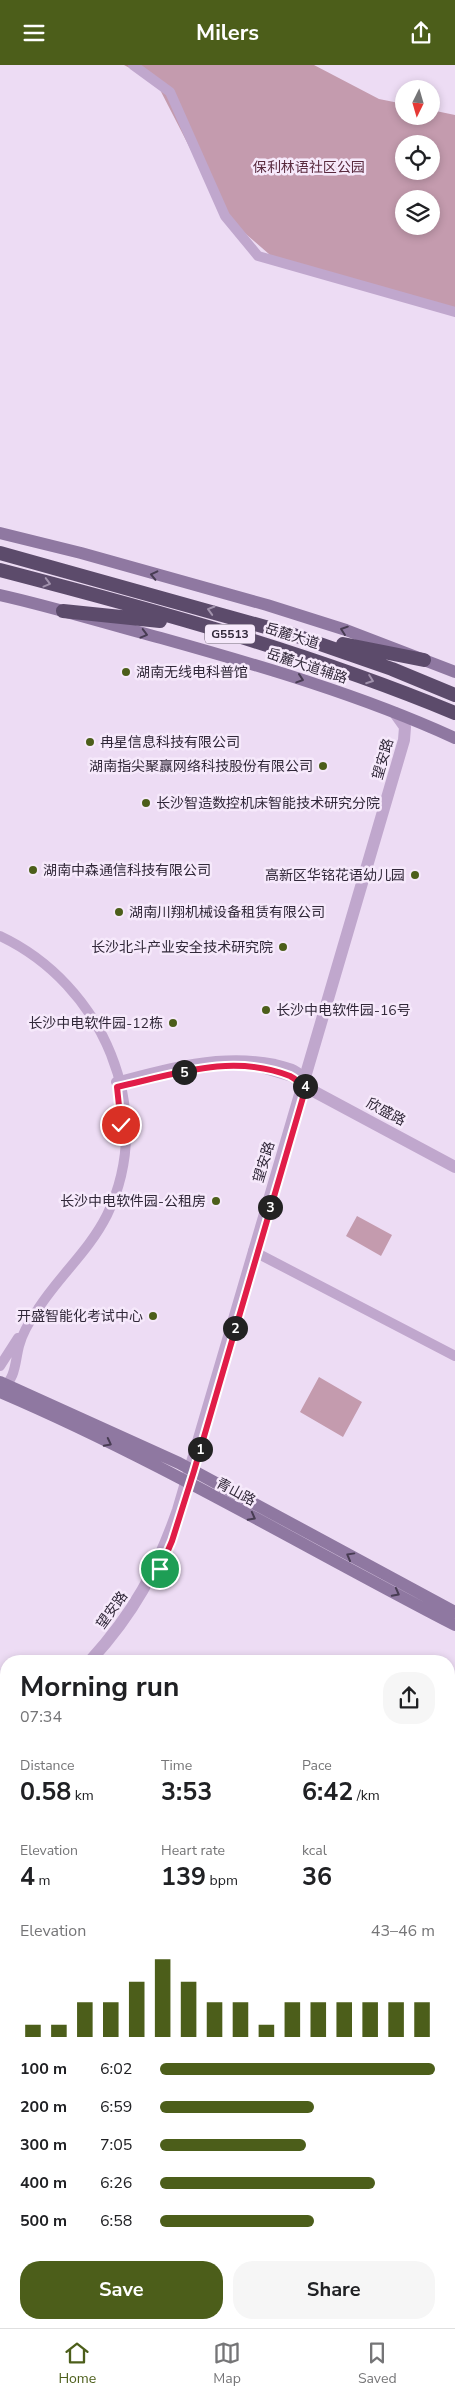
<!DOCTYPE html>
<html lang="en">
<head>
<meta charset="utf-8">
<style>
	body { margin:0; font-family:"Nunito Sans","Noto Sans SC",sans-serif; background:#f6f6f6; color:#202124; height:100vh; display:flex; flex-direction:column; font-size:19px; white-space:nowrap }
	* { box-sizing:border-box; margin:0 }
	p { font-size:16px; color:#757577 }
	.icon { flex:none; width:28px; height:28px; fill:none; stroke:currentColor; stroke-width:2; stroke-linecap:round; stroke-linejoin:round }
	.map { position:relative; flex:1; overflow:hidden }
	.drawer { position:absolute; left:0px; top:1590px; width:455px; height:674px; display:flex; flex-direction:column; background:#fff; border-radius:20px 20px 0 0; box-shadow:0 2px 8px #0003 }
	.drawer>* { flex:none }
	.needle { width:32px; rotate:185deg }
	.tools { position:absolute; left:395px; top:15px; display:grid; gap:10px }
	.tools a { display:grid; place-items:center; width:45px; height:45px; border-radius:50%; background:#fff; box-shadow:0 2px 8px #0003; font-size:25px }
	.pin { position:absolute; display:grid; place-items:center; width:42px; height:42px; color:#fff; margin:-21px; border:2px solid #fff; border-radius:50%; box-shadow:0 1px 5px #0007 }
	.km { position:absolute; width:25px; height:25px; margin:-12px; border-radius:50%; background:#222; color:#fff; font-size:14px; line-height:25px; text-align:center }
	.round { display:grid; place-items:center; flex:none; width:52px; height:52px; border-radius:20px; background:#f6f6f6 }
	.summary { display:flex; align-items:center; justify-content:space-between; height:85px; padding:0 20px }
	h1 { font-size:28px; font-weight:700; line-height:38px }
	.stats { display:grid; grid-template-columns:repeat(3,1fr); gap:8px; height:85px; padding:5px 20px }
	.stats div { display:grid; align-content:center }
	.stats b { font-size:25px; font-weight:700 }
	.stats small { font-size:14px; font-weight:400 }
	.stats p { font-size:14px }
	.chart { height:140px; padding:10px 20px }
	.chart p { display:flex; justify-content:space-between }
	.chart svg { width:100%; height:90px; margin-top:5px; stroke:#4c5e1a; stroke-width:6 }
	.cta { display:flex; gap:10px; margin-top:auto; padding:10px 20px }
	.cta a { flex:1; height:58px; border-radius:20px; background:#4c5e1a; color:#fff; font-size:20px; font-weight:700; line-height:58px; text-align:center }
	.cta a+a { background:#f6f6f6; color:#202124 }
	ul { padding:0 20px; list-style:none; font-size:16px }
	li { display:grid; grid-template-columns:80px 60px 1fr; align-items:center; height:38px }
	li i { height:12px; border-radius:6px; background:#4c5e1a }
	header { display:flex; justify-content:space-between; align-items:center; height:65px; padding:0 20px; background:#4c5e1a; color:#fff; font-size:22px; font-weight:700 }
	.tabs { display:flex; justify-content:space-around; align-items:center; height:70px; border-top:1px solid #e0e0e0; background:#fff; font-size:14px; color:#757577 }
	.tabs a { display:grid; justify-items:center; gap:2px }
	.tabs .selected { color:#4c5e1a }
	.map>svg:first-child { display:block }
	.green { fill:#c49bae; fill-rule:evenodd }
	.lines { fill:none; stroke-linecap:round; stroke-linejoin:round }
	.minor { stroke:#c0a7cd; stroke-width:10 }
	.tertiary { stroke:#c0a7cd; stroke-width:12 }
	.secondary { stroke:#8f78a1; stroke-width:12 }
	.trunk { stroke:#5c4b6b; stroke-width:14 }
	.oneway { stroke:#483c53 }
	.oneway2 { stroke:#a192ac }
	.route-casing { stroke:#fff; stroke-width:10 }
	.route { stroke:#e11d48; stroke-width:6 }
	.poi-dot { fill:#4c5e1a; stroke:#f6e9fb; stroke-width:2 }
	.labels { text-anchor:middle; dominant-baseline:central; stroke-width:5; stroke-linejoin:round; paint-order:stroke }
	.shield { fill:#f6e9fb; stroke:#6c6273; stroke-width:1 }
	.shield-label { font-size:12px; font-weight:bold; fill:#312839 }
	.park-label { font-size:14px; fill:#592a3e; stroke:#f6e9fb }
	.street-label { font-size:14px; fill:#312839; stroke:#f6e9fb }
	.poi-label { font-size:14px; fill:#312839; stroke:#f6e9fb; text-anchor:start }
</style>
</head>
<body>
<header><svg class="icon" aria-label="menu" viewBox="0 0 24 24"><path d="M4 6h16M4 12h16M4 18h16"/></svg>Milers<svg class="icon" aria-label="share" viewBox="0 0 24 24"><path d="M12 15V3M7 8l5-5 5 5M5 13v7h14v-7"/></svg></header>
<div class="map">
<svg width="455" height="2263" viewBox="0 0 455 2263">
	<rect width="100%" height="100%" fill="#eddcf4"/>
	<path class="green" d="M124 0H314L379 34 404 39V51H431V45L455 50V247L277 196 225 151 156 17ZM404 79H431V106H404ZM404 134H431V161H404Z
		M357 1151 392 1170 381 1191 346 1171Z
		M319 1312 362 1337 343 1372 300 1347Z
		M455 1889V2096L449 2084V1897Z
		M455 2237V2263H434L437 2258H449V2242Z"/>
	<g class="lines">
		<path class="minor" d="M133 0 170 27 225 151 258 191 455 247
			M0 871C102 919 158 1045 107 1150 89 1186 59 1211 38 1244 31 1254 22 1269 19 1281 15 1296 16 1315 1 1324
			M265 1004 292 1012 302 1020
			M116 1017C167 1003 222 988 275 999 286 1002 298 1003 304 1015
			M253 1186 455 1291
			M0 1301 18 1273"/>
		<path class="tertiary" d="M302 1020 455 1102
			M90 1596C134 1548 157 1505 178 1445L404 675 405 662 395 648
			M0 1661 6 1663
			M0 1697 6 1690
			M449 2109 455 2122
			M449 2236 455 2231
			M429 2263 432 2258"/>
		<path class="secondary" d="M0 468 81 488 267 540 346 565 455 607
			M0 530C54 542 108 559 161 573 261 601 361 630 455 673
			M0 1317 179 1398 455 1547
			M0 1327C157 1394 304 1482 455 1560
			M449 1859 455 1850
			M449 1875 455 1867
			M0 1997 6 1998
			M0 2006 6 2007"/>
		<path class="trunk" d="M0 488 294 570 392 604 455 630
			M0 505C154 545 308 587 455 648
			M63 546 160 556
			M343 579 424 595"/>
	</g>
	<defs><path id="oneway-chevron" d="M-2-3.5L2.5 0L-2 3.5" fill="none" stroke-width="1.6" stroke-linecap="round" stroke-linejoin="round" transform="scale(1.25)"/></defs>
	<g class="oneway">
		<use href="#oneway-chevron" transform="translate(154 510) rotate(-167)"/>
		<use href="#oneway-chevron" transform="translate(344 565) rotate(-161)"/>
		<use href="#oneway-chevron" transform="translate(144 569) rotate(15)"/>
		<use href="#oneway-chevron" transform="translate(300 614) rotate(18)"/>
		<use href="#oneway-chevron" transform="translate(108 1378) rotate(27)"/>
		<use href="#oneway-chevron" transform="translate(252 1452) rotate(28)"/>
		<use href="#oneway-chevron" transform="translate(350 1491) rotate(-151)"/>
		<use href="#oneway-chevron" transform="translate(396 1528) rotate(28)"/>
	</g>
	<g class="oneway2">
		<use href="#oneway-chevron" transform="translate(47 518) rotate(15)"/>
		<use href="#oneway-chevron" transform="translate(211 545) rotate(-164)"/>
		<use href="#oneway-chevron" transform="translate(370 615) rotate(20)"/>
	</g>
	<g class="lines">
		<g class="route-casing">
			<path id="route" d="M121 1060 117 1022C175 1009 232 988 290 1011 296 1014 300 1019 306 1022L194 1406 172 1476 160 1504"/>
		</g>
		<use href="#route" class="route"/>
	</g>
	<g class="poi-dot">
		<circle cx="126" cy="607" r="5"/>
		<circle cx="90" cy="677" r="5"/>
		<circle cx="323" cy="701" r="5"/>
		<circle cx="146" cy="738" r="5"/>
		<circle cx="33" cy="805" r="5"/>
		<circle cx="415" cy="810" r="5"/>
		<circle cx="119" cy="847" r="5"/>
		<circle cx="283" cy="882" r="5"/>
		<circle cx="266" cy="945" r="5"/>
		<circle cx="173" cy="958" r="5"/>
		<circle cx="216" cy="1136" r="5"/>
		<circle cx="153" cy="1251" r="5"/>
	</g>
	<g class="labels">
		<rect class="shield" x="205" y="559.5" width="50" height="19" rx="4"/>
		<g class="shield-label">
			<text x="230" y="569">G5513</text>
		</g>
		<g class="park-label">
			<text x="309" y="102">保利林语社区公园</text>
		</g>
		<g class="street-label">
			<text transform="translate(292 571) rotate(17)">岳麓大道</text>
			<text transform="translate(307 601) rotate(18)">岳麓大道辅路</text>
			<text transform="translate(383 694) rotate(-74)">望安路</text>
			<text transform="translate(386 1047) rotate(28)">欣盛路</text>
			<text transform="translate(264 1097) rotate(-73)">望安路</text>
			<text transform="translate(236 1427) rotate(28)">青山路</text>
			<text transform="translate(112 1545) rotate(-54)">望安路</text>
		</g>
		<g class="poi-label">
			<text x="136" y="607">湖南无线电科普馆</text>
			<text x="100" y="677">冉星信息科技有限公司</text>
			<text x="313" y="701" text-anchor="end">湖南指尖聚赢网络科技股份有限公司</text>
			<text x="156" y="738">长沙智造数控机床智能技术研究分院</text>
			<text x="43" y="805">湖南中森通信科技有限公司</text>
			<text x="405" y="810" text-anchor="end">高新区华铭花语幼儿园</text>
			<text x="129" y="847">湖南川翔机械设备租赁有限公司</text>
			<text x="273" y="882" text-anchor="end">长沙北斗产业安全技术研究院</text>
			<text x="276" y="945">长沙中电软件园-16号</text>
			<text x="163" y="958" text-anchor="end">长沙中电软件园-12栋</text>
			<text x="206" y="1136" text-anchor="end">长沙中电软件园-公租房</text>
			<text x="143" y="1251" text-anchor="end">开盛智能化考试中心</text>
		</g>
	</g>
</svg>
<div class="tools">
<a><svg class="needle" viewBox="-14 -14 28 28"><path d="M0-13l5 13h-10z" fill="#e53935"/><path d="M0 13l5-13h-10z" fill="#757577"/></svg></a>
<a><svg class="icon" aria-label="locate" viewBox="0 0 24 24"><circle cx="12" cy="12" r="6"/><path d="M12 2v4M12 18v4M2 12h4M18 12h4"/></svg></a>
<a><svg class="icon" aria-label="layers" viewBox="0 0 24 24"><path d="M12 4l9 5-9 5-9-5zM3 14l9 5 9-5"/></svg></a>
</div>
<div class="pin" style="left:160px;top:1504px;background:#1e9e55"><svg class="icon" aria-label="arrive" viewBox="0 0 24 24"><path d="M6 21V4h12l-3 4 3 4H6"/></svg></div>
<div class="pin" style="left:121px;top:1060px;background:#d93025"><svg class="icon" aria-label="check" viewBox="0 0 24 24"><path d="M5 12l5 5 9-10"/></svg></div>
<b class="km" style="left:200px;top:1384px">1</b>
<b class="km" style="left:235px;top:1263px">2</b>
<b class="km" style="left:270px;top:1142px">3</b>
<b class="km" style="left:305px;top:1021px">4</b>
<b class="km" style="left:184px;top:1007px">5</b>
<section class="drawer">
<div class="summary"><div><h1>Morning run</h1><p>07:34</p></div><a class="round"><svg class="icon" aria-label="share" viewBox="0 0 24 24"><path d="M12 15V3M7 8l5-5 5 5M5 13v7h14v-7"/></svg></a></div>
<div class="stats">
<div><p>Distance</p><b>0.58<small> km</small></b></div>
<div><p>Time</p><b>3:53</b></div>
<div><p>Pace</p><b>6:42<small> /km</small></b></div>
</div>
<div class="stats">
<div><p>Elevation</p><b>4<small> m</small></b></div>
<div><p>Heart rate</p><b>139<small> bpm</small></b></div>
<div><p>kcal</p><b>36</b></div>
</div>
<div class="chart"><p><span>Elevation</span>43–46 m</p>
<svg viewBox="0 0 160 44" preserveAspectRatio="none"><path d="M5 44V38M15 44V38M25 44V27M35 44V27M45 44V17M55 44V6M65 44V17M75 44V27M85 44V27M95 44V38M105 44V27M115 44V27M125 44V27M135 44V27M145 44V27M155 44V27"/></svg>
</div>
<ul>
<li><b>100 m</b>6:02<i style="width:100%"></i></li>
<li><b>200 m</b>6:59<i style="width:56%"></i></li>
<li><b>300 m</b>7:05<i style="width:53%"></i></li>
<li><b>400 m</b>6:26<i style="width:78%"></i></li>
<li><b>500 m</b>6:58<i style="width:56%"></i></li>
</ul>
<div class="cta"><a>Save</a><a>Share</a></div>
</section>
</div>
<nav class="tabs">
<a class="selected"><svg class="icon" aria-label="home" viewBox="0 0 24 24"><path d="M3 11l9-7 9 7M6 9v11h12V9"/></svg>Home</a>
<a><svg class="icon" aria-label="map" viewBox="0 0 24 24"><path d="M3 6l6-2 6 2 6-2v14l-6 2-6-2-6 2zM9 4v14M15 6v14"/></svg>Map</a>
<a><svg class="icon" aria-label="saved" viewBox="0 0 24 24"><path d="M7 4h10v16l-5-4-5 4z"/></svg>Saved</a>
</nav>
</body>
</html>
